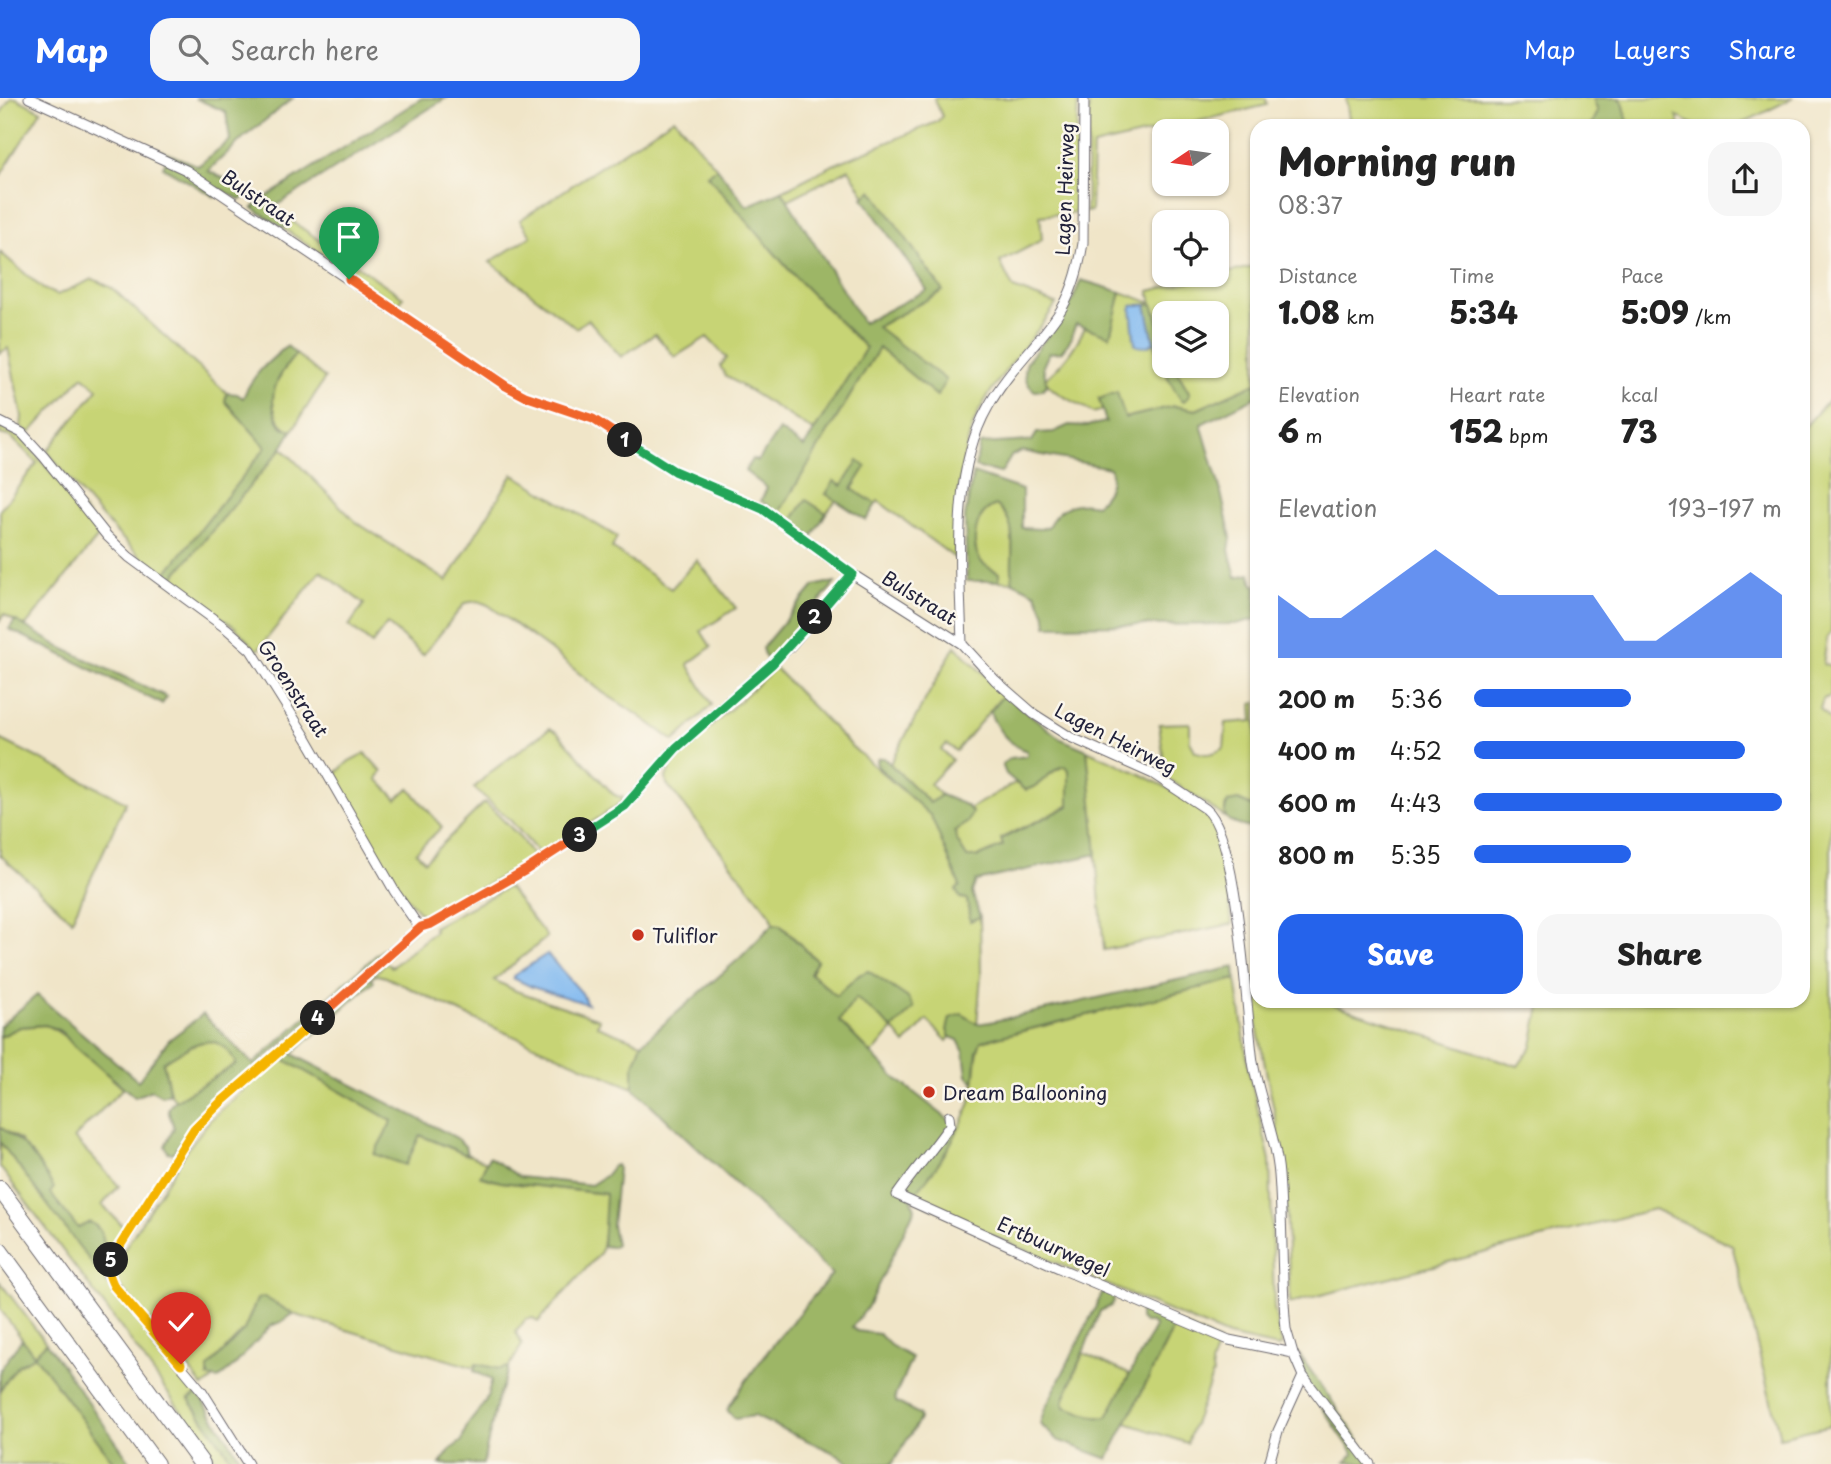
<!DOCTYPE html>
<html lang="en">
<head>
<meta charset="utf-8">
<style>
	body { margin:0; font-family:"Playpen Sans",sans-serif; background:#f6f6f6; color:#222; height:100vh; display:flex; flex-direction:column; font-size:26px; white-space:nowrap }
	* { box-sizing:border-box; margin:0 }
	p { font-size:23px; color:#767676 }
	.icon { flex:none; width:38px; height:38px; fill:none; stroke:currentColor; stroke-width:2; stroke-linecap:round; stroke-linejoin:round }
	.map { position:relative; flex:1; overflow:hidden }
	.sheet { position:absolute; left:1250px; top:21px; width:560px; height:889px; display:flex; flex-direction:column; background:#fff; border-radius:21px; box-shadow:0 2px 5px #0004 }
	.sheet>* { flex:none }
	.needle { width:46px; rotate:257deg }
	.controls { position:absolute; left:1152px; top:21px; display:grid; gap:14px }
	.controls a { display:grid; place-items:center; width:77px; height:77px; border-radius:14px; background:#fff; box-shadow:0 2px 5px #0004; font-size:35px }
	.pin { position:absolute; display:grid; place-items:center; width:60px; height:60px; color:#fff; margin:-72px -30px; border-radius:50% 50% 50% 0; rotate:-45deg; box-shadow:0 0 7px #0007 }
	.pin .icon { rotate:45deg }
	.km { position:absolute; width:35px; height:35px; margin:-18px; border-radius:50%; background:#222; color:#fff; font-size:19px; line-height:35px; text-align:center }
	.round { display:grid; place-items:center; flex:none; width:74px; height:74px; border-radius:21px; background:#f6f6f6 }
	.head { display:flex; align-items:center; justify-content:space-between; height:119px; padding:0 28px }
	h1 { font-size:38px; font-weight:800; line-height:52px }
	.stats { display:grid; grid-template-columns:repeat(3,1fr); gap:10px; height:119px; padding:7px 28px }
	.stats div { display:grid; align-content:center }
	.stats b { font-size:30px; font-weight:800 }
	.stats small { font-size:19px; font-weight:400 }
	.stats p { font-size:19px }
	.chart { height:196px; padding:14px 28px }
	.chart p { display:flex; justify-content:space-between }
	.chart svg { width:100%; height:126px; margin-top:7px; fill:#2563eb; opacity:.7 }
	.button { display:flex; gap:14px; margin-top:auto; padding:14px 28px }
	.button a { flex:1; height:80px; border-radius:21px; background:#2563eb; color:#fff; font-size:28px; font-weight:800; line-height:80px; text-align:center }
	.button a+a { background:#f6f6f6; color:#222 }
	ul { padding:0 28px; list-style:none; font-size:23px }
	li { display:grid; grid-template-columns:112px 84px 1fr; align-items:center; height:52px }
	li i { height:18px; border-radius:9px; background:#2563eb }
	header { display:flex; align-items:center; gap:42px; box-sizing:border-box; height:98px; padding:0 35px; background:#2563eb; color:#fff }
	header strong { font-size:33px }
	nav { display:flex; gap:38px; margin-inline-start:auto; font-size:24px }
	.search { width:490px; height:63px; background:#f6f6f6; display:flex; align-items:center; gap:18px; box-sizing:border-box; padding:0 24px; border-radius:21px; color:#767676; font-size:26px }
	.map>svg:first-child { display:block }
	.green { fill:#c7d475; stroke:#747b58; stroke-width:2; fill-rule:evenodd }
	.forest { fill:#9db666; stroke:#606c50; stroke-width:2 }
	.water { fill:#7fb8f0; stroke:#506d96; stroke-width:2 }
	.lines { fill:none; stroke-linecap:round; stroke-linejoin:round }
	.minor-casing { stroke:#6a666c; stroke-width:11 }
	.motorway-casing { stroke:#6a666c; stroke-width:18 }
	.minor { stroke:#fff; stroke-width:9 }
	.motorway { stroke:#fff; stroke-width:16 }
	.split-1-casing { stroke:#fff; stroke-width:14 }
	.split-2-casing { stroke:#fff; stroke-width:14 }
	.split-3-casing { stroke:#fff; stroke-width:14 }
	.split-4-casing { stroke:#fff; stroke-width:14 }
	.split-5-casing { stroke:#fff; stroke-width:14 }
	.split-6-casing { stroke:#fff; stroke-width:14 }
	.split-1 { stroke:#f0652b; stroke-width:9 }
	.split-2 { stroke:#22a559; stroke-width:9 }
	.split-3 { stroke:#22a559; stroke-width:9 }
	.split-4 { stroke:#f0652b; stroke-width:9 }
	.split-5 { stroke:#f5b400; stroke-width:9 }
	.split-6 { stroke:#f5b400; stroke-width:9 }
	.poi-dot { fill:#c8321e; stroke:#fbf7ec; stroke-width:2.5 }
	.labels { text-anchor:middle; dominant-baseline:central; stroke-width:5; stroke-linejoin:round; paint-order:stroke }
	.street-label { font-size:19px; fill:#22223b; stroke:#fbf7ec }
	.poi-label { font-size:19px; fill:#22223b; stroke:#fbf7ec; text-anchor:start }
</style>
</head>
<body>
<header>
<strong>Map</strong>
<div class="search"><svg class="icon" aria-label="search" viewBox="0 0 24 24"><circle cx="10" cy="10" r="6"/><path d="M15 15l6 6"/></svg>Search here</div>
<nav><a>Map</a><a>Layers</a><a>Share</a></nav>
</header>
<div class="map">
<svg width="1831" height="1366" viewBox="0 0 1831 1366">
	<rect width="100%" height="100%" fill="#fbf7ec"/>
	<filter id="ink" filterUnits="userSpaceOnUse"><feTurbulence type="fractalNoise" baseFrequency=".0143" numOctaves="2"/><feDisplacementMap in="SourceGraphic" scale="14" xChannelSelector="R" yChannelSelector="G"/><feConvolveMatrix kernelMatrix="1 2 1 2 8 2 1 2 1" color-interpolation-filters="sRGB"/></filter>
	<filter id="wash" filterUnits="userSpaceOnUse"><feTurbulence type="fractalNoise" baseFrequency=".00686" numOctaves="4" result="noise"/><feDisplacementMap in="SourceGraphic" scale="28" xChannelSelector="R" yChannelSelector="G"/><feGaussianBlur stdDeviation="1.57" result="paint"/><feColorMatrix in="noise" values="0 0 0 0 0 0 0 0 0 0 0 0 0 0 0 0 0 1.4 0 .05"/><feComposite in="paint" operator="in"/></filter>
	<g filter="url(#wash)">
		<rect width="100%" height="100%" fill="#f0e5c8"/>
		<path class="green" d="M11 0H16L41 13 0 78V16Z
			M934 0H1078L1076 49 1078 114 1040 118 1042 142 1000 164 1013 190 1056 206C1034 241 1004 270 983 306 960 344 955 417 955 460L878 403 876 406 852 391 858 364 842 388 826 396 836 402 826 415 806 402 791 424 779 415 879 250 937 298 877 229 942 193 872 93 865 98 849 71 788 102 782 93 833 67 937 24 942 18Z
			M1089 0H1266L1267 7 1093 48 1091 113 1086 114Z
			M1346 0H1593L1598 14 1591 28H1350Z
			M1608 0H1793L1737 28H1696L1677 18 1680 28H1629L1623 4Z
			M674 20 717 70 707 77 797 181 866 250 814 333 726 278 720 268 727 260 707 239 675 259 655 236 621 259 588 221 576 230 490 164 531 138 520 122Z
			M290 122 403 199 398 208 283 130Z
			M0 154 43 191 57 197 93 181 112 190 227 295 225 303 266 349 163 479C118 440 83 400 47 353L98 291 83 278 30 335 21 329 22 318 8 250 0 255Z
			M1256 168V285L1196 312 1174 308 1124 320 1099 301 1103 312 1093 315C1079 304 1051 297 1045 281 1063 267 1075 250 1085 229L1110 237 1121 194 1152 205 1149 193ZM1153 206 1164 242V215H1216V268H1174L1190 296 1166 275 1154 245 1149 248 1134 241 1131 210 1133 207Z
			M296 256 325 280 292 333C270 324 268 292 281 273 285 267 291 261 296 256Z
			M1831 299V534L1827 540 1823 566 1831 568V598L1823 601 1820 611 1831 622V1327L1780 1339 1732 1147 1654 1111 1290 1205 1286 1099 1276 1022 1257 928 1253 880 1256 881V903H1323L1518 968 1532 948 1541 903H1802V332Z
			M0 329 22 340 102 434 25 529 4 516 0 523V412L37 365 11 339 0 336Z
			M282 350 356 424 447 483 513 376 617 439 612 450 671 491 697 462 736 510 701 533 711 549 688 566 712 607 674 643 637 616 602 594 548 550 488 507 478 503 465 505 423 557 387 526 372 546 349 528 364 506 321 473 257 553 235 529 170 483Z
			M996 407C1022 426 1008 459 1013 484L999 483V475C992 471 985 469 980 462 970 443 975 414 996 407Z
			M955 548 1004 596 956 653 947 646 941 652 952 662 930 686 941 697 931 706 890 666Z
			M775 570 851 648 931 717 967 800 970 822 980 819 981 877 977 926 962 916 947 932 950 939 947 943 927 922 905 946 893 931 872 956 839 923 856 899 859 877 836 898 810 874 817 863 781 827 773 826 771 817 667 686 666 679 675 662Z
			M1256 604V710L1238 702 1225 708V719L1166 679 1159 626 1190 625V643L1195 653C1205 659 1215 655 1224 650L1226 625 1253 623 1252 606Z
			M550 630 558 635 613 696 619 699 623 698 622 703 612 711 541 758 511 723 474 690 488 676Z
			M0 641 126 704 72 822 0 757Z
			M1087 652C1119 667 1200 698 1215 730 1227 759 1228 795 1232 826L1104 852Z
			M365 655 382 674 377 681 397 701 409 690 442 729 416 754 425 763 485 704 517 736 535 760 431 818H423C385 779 361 724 334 677L349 663Z
			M1065 668 1069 672V708L1001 740 1003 748 978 759H967L956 741 955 733 959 731 972 714 969 711 1015 685 1025 692C1042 689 1048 672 1065 668Z
			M508 789 547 839 494 882 516 893 599 921 597 928 642 945 633 970V990L481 924 386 879 378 877 371 879 386 865 392 869 435 833 433 829Z
			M1236 881 1249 974 1270 1062 1274 1210 1282 1247 1278 1249 1228 1238 1000 1141 911 1100C934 1074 964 1030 972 997 977 979 974 960 981 943Z
			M45 927C71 937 99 972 123 990L74 1040 119 1088 102 1107 124 1129C113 1147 104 1162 106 1183L198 1295 189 1301 235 1366H219L127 1238 0 1069V1044L97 1171 78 1131 49 1094 20 1042 0 1029V939L20 929Z
			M212 942C225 946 230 954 236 966L175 1003 170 995 163 964 193 946Z
			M280 959 392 1023 375 1056 419 1037 486 1064 481 1079 501 1084 607 1096 606 1124 601 1154 538 1224 533 1220 526 1221 516 1234 522 1247 509 1269 500 1271 476 1266 475 1270 293 1216 264 1199 257 1202 244 1232 208 1279 214 1280 203 1289 175 1252 116 1184 115 1166 189 1049 210 1022Z
			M0 1184 46 1245 35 1258 115 1366H0V1292L18 1267 34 1257 0 1211Z
			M1171 1221 1219 1244 1211 1267 1213 1276 1187 1345 1126 1325 1170 1238Z
			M1083 1255 1131 1277 1107 1319C1094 1322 1078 1312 1064 1309L1063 1304Z"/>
		<path class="forest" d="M195 0H293L243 40 208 73C222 80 238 84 246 98L241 102 220 91 215 99 163 69 167 60 146 51 148 47 198 68 230 42 226 14Z
			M422 0H446L274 109 290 122 283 130 253 110 260 103Z
			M1593 0H1618L1623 4 1629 28H1591L1598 14Z
			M717 70 747 108 782 93 863 225 927 192 863 100 872 92 943 193 877 229 946 282 937 298 879 250 779 415 761 403 767 390 745 373 752 361 758 363 779 332 804 349 866 250 797 181 707 77Z
			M1081 182 1121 194 1110 238 1076 226 1069 244 1061 254 1049 255 1043 268 1047 287 1042 292 1035 293C1025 286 1023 275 1027 264L1069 210Z
			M1153 206 1164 242V268H1174L1190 296 1185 303H1182C1161 274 1153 241 1146 207Z
			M287 248 296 256C277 278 263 301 282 329L292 333 282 350 170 483 163 479 266 349 225 303 227 295 237 296 243 300C252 277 268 264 287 248Z
			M1256 285V299L1201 326 1220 390 1231 440 1229 452 1236 479 1250 476 1253 487H1256V521L1236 526 1047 528 1046 519 1036 495 1013 484C1008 459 1022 425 996 407 975 414 970 444 980 462 985 469 992 471 999 475V483H967L965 419 973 375 1022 392V430L1040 431 1048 429C1058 409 1074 402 1096 407 1107 396 1114 385 1110 370L1022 353 1012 357 1001 375 975 369 980 346 1032 343 1037 335 1054 334 1069 327 1087 328 1106 324 1099 301 1117 294 1125 320 1174 308 1196 312Z
			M858 363 866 369 852 391 876 406 866 422 826 396 834 383 842 388Z
			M806 402 826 415 812 439 791 424Z
			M826 485H835L769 564 764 557 762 550 814 488Z
			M15 522 60 549 167 599 162 606 9 531Z
			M1004 596 1061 641 1087 652 1097 756 976 783 972 794 980 819 970 823 967 801 960 800 956 792 960 788 931 718 878 669 876 664 878 660H884L930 705 941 697 966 707 972 714 968 724 955 733 956 741 967 759H978L1003 748 1001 741 1069 708V672L1065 668C1048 672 1042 689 1025 692L1006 676 1002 666 1011 660 1027 658V653C1010 648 996 631 990 614Z
			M1238 702 1256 710V731C1241 728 1216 725 1228 704Z
			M773 826 780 827 817 863 810 875 836 898 859 877 868 873 908 900 914 910 893 931 856 900 839 923 893 978 958 1029C948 1055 930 1079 911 1100L915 1111 867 1210 852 1229 857 1233 879 1236 890 1247 912 1260 895 1298 896 1304 919 1316 920 1321 892 1366H850L839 1357 754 1318 735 1321 727 1312C756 1263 796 1220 832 1176L633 990V970L642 945 741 859Z
			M409 828 414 832 202 1015 173 1055 168 1054 165 1048 174 1030 168 1012 172 1005 236 966C217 926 191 948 163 964L170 995 162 998 151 992 135 999 72 946 62 934 54 930 45 927 20 929 0 939V928L37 897 138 983 169 942 203 916 253 966Z
			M1235 869 1236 881 981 943 977 954 974 984 967 978 964 954 958 942 950 939 947 932 950 920 962 916 977 926 990 924Z
			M371 879 374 883 292 956 455 1039 465 1048 467 1057 420 1037 406 1067 374 1056 392 1023 280 959Z
			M0 1029C27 1046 38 1063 54 1090L50 1095 78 1130 90 1124C110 1135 104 1154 97 1172L0 1044Z
			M489 1059 520 1079 591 1087 605 1078 613 1068 616 1067 618 1071 612 1127 616 1146 611 1149 603 1148 606 1096 501 1084 480 1078Z
			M1103 1194 1112 1197 1114 1203 1111 1208 1100 1213 1063 1303 1065 1309C1078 1312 1094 1322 1107 1319L1155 1229 1151 1225H1144L1140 1221V1214L1144 1210 1171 1221 1174 1229 1108 1361 1057 1342 1040 1326 1044 1313Z
			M264 1199 293 1216 281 1224 270 1228 234 1268 218 1281 208 1279V1270L244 1232 257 1201Z
			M22 1241 34 1257 46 1245 132 1366H115L35 1258 18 1267 0 1292V1272Z
			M1299 1256 1376 1366 1346 1364 1354 1356 1308 1289Z
			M476 1266 500 1271 509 1269 496 1306 483 1366H440L451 1351 462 1343C465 1324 477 1318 485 1304 488 1297 490 1289 492 1282L474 1273Z
			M198 1295 244 1366H235L189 1301Z"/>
		<path class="water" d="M1133 207H1146L1154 245 1145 249 1138 248 1135 246 1131 210Z
			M547 856 582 895 587 906 532 889 513 880V878Z"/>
	</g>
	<g filter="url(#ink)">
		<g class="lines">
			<g class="minor-casing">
				<path id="minor" d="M29 0 186 72 506 288 525 298 593 321 674 373 763 411 852 476 962 546
					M1084 0 1083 145C1079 170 1073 194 1059 215 1037 248 1007 274 988 309 950 375 960 472 962 546L995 582 1034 616 1070 639 1153 676 1206 711C1239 737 1246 915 1253 964 1259 1002 1276 1038 1279 1077 1283 1128 1281 1180 1286 1231L1293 1255 1303 1278 1370 1366
					M0 324 22 335 44 359 107 438 129 459 227 531 251 552 307 641 395 794 415 823 421 829
					M949 1018 950 1027C933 1051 914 1073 897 1097L1059 1170 1229 1242 1293 1255
					M248 1366 202 1293 114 1188 109 1178V1166L195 1031 220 1005 421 829 431 826 526 772 625 708 676 650 789 550 852 476
					M1269 1366 1278 1333 1303 1278"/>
			</g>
			<g class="motorway-casing">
				<path id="motorway" d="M0 1091 202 1366
					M0 1153 156 1366"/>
			</g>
			<use href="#minor" class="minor"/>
			<use href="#motorway" class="motorway"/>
		</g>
	</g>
	<g class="lines" filter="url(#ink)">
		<g class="split-1-casing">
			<path id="split-1" d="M349 181 506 288 525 298 593 321 625 342"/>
		</g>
		<g class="split-2-casing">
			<path id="split-2" d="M625 342 674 373 763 411 852 476 815 519"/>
		</g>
		<g class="split-3-casing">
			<path id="split-3" d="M580 737 625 708 676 650 773 565 815 519"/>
		</g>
		<g class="split-4-casing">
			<path id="split-4" d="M318 920 421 829 431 826 526 772 580 737"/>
		</g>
		<g class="split-5-casing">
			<path id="split-5" d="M111 1162 194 1031 220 1005 318 920"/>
		</g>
		<g class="split-6-casing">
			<path id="split-6" d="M111 1162C106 1171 110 1180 114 1188L181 1266"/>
		</g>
		<use href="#split-1" class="split-1"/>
		<use href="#split-2" class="split-2"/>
		<use href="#split-3" class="split-3"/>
		<use href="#split-4" class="split-4"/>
		<use href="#split-5" class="split-5"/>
		<use href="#split-6" class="split-6"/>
	</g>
	<g class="poi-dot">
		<circle cx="638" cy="837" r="7"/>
		<circle cx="929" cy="994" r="7"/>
	</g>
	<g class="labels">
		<g class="street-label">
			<text transform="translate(1064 91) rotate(-88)">Lagen Heirweg</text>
			<text transform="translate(259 99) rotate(34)">Bulstraat</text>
			<text transform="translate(920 499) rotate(32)">Bulstraat</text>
			<text transform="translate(294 590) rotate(57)">Groenstraat</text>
			<text transform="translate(1116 640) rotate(27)">Lagen Heirweg</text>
			<text transform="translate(1054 1148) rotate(24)">Ertbuurwegel</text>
		</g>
		<g class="poi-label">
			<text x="652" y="837">Tuliflor</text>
			<text x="943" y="994">Dream Ballooning</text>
		</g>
	</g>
</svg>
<div class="controls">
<a><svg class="needle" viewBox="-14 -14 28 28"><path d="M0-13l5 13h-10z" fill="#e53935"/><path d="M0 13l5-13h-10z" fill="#767676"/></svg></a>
<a><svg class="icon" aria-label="locate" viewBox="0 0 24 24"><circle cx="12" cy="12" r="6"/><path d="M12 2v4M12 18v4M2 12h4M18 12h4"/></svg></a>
<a><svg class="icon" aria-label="layers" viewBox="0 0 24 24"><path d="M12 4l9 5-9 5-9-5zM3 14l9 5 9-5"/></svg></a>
</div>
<div class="pin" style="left:349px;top:181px;background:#1e9e55"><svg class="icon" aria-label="arrive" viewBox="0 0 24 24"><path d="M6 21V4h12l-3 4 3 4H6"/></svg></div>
<div class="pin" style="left:181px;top:1266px;background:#d93025"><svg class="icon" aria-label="check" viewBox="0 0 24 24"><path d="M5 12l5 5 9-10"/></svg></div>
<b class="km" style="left:625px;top:342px">1</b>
<b class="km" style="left:815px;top:519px">2</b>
<b class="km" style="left:580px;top:737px">3</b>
<b class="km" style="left:318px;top:920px">4</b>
<b class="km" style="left:111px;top:1162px">5</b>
<section class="sheet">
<div class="head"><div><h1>Morning run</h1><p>08:37</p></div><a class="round"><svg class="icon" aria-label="share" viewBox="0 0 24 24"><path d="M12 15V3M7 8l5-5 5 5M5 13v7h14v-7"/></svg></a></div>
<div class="stats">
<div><p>Distance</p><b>1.08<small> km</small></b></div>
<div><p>Time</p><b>5:34</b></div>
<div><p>Pace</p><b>5:09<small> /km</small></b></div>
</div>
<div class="stats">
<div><p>Elevation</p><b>6<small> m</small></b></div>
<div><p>Heart rate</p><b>152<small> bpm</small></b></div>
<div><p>kcal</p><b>73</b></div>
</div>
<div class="chart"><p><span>Elevation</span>193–197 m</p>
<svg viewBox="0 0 160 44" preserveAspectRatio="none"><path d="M0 44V22L10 30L20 30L30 22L40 14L50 6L60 14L70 22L80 22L90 22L100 22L110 38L120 38L130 30L140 22L150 14L160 22V44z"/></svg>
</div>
<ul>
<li><b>200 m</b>5:36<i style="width:51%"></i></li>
<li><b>400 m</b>4:52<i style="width:88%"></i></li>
<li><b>600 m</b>4:43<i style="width:100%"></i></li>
<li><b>800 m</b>5:35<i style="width:51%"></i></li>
</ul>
<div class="button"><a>Save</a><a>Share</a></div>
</section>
</div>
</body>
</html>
